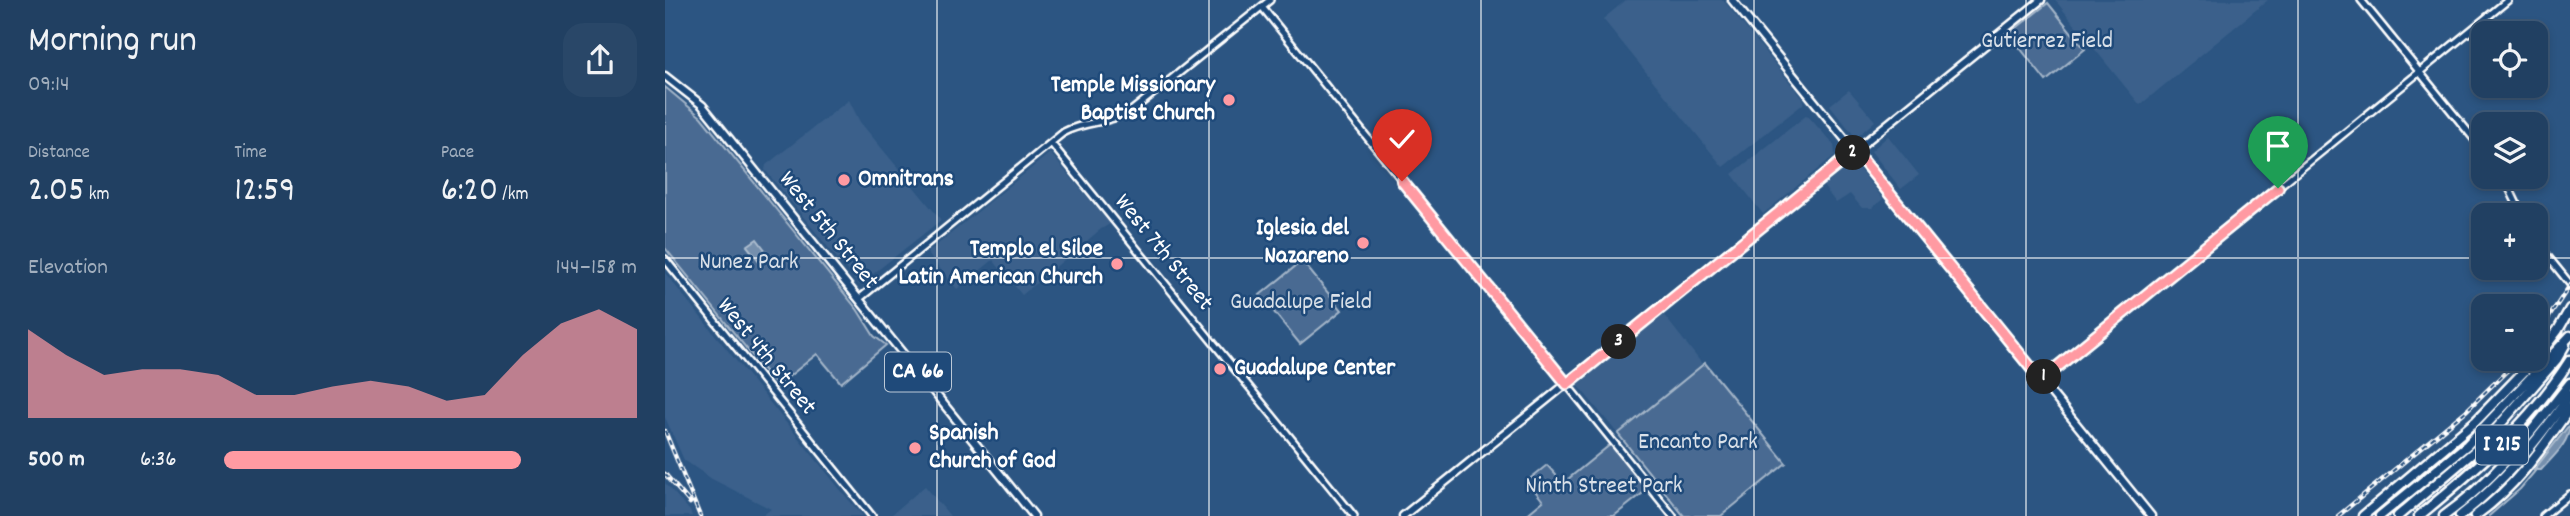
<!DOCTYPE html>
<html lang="en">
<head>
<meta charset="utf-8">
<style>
	body { margin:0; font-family:Dekko,sans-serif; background:#294768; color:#f1f3f6; height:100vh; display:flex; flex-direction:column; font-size:26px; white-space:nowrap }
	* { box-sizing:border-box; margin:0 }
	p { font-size:23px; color:#a2afbe }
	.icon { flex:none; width:38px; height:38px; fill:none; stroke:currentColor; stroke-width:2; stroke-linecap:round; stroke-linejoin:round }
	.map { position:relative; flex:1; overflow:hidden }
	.side { display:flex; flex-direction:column; background:#214062; width:665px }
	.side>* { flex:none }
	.fabs { position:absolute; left:1806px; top:21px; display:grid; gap:14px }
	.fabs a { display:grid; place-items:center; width:77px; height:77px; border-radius:14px; background:#214062; box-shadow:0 4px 10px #0003,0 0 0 2px #3e5977; font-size:35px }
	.pin { position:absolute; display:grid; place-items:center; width:60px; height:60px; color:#fff; margin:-72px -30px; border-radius:50% 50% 50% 0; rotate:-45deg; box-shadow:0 0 7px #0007 }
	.pin .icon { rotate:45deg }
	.km { position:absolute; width:35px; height:35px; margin:-18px; border-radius:50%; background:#222; color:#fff; font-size:19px; line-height:35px; text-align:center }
	.round { display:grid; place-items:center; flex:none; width:74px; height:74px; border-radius:21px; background:#294768 }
	.summary { display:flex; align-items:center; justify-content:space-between; height:119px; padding:0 28px }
	h1 { font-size:38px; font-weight:600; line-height:52px }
	.figures { display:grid; grid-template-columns:repeat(3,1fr); gap:10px; height:119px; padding:7px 28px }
	.figures div { display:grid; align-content:center }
	.figures b { font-size:35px; font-weight:600 }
	.figures small { font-size:19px; font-weight:400 }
	.figures p { font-size:19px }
	.chart { height:196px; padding:14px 28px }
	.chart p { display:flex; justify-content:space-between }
	.chart svg { width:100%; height:126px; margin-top:7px; fill:#ff9aa2; opacity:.7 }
	ul { padding:0 28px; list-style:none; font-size:23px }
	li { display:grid; grid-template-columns:112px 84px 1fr; align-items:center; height:52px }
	li i { height:18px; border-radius:9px; background:#ff9aa2 }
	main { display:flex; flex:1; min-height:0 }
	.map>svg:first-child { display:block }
	.built { fill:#3b618b }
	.green { fill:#486b92; stroke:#a4b5c8; stroke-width:2 }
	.water { fill:#748fad; stroke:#acbcce; stroke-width:2 }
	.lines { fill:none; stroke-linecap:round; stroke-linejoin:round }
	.stream { stroke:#acbcce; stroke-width:2 }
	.tertiary-casing { stroke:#fff; stroke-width:10 }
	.secondary-casing { stroke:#fff; stroke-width:11 }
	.primary-casing { stroke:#fff; stroke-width:11 }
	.motorway-casing { stroke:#fff; stroke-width:13 }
	.tertiary { stroke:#1f4a7a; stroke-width:5 }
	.secondary { stroke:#1f4a7a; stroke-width:6 }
	.primary { stroke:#1f4a7a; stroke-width:6 }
	.motorway { stroke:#1f4a7a; stroke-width:8 }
	.rail-casing { stroke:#fff; stroke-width:4.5 }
	.rail { stroke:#1f4a7a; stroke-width:2; stroke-dasharray:5; stroke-linecap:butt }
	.route-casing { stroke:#fff; stroke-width:14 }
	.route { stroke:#ff9aa2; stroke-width:9 }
	.grid { fill:none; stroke:#fff; stroke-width:2; stroke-opacity:0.55 }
	.poi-dot { fill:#ff9aa2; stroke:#1f4a7a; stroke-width:2.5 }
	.labels { text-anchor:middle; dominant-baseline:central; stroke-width:5; stroke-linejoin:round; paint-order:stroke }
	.shield { fill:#1f4a7a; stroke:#bcc9d7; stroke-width:2 }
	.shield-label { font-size:23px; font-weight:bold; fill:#fff }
	.park-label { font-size:24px; fill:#dae1e9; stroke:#1f4a7a }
	.poi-label { font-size:24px; font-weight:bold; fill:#fff; stroke:#1f4a7a; text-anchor:end }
	.street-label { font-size:24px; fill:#fff; stroke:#1f4a7a }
</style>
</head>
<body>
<main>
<section class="side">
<div class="summary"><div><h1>Morning run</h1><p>09:14</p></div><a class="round"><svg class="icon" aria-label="share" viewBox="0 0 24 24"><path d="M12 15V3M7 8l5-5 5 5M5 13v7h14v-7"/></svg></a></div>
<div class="figures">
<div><p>Distance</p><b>2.05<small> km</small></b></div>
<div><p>Time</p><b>12:59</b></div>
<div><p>Pace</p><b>6:20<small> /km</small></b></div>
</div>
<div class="chart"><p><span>Elevation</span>144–158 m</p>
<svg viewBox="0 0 160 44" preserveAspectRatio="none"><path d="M0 44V13L10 22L20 29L30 27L40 27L50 29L60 36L70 36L80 33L90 31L100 33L110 38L120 36L130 22L140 11L150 6L160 13V44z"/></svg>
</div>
<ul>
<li><b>500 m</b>6:36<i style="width:72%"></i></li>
</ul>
</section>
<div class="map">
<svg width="1905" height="516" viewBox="0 0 1905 516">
	<rect width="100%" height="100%" fill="#2c5582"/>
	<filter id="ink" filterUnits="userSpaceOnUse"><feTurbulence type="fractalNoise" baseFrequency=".0143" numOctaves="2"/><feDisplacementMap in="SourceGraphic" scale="14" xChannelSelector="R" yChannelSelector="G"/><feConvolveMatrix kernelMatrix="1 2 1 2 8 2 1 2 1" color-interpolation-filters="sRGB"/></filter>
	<g filter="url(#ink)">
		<path class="built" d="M961 0H1058L1139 100 1138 104 1058 167 938 19Z
			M1390 0H1603L1475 105Z
			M1184 90 1210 121 1194 135 1188 134 1165 105Z
			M184 100 195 122 276 220 194 285 100 170 101 165Z
			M1142 115 1169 145 1170 155 1098 214 1067 174Z
			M1223 136 1254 175 1236 189 1206 151Z
			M385 153 445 224 436 229 357 295 328 260 292 289 262 253Z
			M1185 165H1191L1218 199 1207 208H1197L1185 194 1171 203 1159 187V185Z
			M0 273 182 498 198 516H97L106 509 47 479 19 460 0 417Z
			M998 314 1038 365 953 434 912 384Z
			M0 483 25 511 27 516H0Z
			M260 486 285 516H225Z"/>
		<path class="green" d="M1383 3 1420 49 1381 81 1344 34Z
			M0 87 36 117 192 309 209 336 221 345 176 383 152 354 112 386 0 248Z
			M637 261 677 310 635 344 595 295Z
			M1040 363 1121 463 1056 516H1019L953 434Z
			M946 444 983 489 949 516H860L878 501 862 481 882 465 898 483Z"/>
		<path class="water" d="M92 239 104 255 95 262 82 246Z
			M1905 424C1905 442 1888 457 1876 470H1869Z"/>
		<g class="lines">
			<path class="stream" d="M1824 516 1855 489 1870 471"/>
			<g class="tertiary-casing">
				<path id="tertiary" d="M1696 0 1818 150
					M597 7 1008 516
					M386 143 689 516
					M1839 177 1857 215
					M1871 242 1905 284
					M0 259 207 516
					M194 299 399 132C420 121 444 123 465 112L605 0
					M1376 380 1843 0
					M1878 516 1905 494"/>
			</g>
			<g class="secondary-casing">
				<path id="secondary" d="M738 516 1376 0"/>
			</g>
			<g class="primary-casing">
				<path id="primary" d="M1067 0 1486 516
					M0 76 37 105 369 516"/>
			</g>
			<g class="motorway-casing">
				<path id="motorway" d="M1871 359 1893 330 1905 309
					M1698 516 1811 421 1871 359
					M1715 516 1802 445 1905 336
					M1733 516 1818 444 1892 359 1900 345
					M1754 516C1811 469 1865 423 1905 360
					M1779 516C1831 479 1866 432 1905 383
					M1795 516C1839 482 1873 440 1905 395
					M1810 516C1851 487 1877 448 1905 408"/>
			</g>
			<use href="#tertiary" class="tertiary"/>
			<use href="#secondary" class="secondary"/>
			<use href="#primary" class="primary"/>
			<use href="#motorway" class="motorway"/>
			<g class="rail-casing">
				<path id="rail" d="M1871 337 1905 285
					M0 431 35 516
					M0 474 25 503
					M1673 516 1802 410 1854 359"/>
			</g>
			<use href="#rail" class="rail"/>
		</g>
	</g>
	<g class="lines" filter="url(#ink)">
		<g class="route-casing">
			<path id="route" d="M737 181 902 384 1190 151 1376 380 1613 188"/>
		</g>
		<use href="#route" class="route"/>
	</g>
	<path class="grid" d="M272 0V516M544 0V516M816 0V516M1089 0V516M1361 0V516M1633 0V516M0 258H1818M1871 258H1905"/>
	<g class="poi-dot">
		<circle cx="564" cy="100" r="7"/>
		<circle cx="179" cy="180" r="7"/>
		<circle cx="698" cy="243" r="7"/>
		<circle cx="452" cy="264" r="7"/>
		<circle cx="555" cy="369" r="7"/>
		<circle cx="250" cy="448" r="7"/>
	</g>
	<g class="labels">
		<g class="shield">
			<rect x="220" y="352.5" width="66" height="39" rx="5"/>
			<rect x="1811" y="425.5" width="52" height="39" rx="5"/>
		</g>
		<g class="shield-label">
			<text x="253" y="372">CA 66</text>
			<text x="1837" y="445">I 215</text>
		</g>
		<g class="park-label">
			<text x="1382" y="42">Gutierrez Field</text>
			<text x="84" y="263">Nunez Park</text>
			<text x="636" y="303">Guadalupe Field</text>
			<text x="1033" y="443">Encanto Park</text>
			<text x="939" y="487">Ninth Street Park</text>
		</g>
		<g class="poi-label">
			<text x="550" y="86">Temple Missionary<tspan x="550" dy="28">Baptist Church</tspan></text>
			<text x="193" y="180" text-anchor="start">Omnitrans</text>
			<text x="684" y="229">Iglesia del<tspan x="684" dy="28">Nazareno</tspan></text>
			<text x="438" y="250">Templo el Siloe<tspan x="438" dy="28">Latin American Church</tspan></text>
			<text x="569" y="369" text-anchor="start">Guadalupe Center</text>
			<text x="264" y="434" text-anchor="start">Spanish<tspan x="264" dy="28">Church of God</tspan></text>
		</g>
		<g class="street-label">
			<text transform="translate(163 231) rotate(51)">West 5th Street</text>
			<text transform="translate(498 253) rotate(51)">West 7th Street</text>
			<text transform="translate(101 357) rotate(51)">West 4th Street</text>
		</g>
	</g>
</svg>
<div class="fabs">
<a><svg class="icon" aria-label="locate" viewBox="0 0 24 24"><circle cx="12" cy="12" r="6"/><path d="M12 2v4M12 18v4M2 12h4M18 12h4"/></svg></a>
<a><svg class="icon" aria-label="layers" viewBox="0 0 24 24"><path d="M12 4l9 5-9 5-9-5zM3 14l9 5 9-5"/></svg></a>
<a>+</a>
<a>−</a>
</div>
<div class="pin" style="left:1613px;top:188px;background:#1e9e55"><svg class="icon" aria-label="arrive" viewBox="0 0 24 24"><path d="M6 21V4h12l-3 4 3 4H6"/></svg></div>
<div class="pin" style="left:737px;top:181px;background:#d93025"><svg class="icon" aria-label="check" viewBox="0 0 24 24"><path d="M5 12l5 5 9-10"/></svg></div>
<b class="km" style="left:1379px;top:377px">1</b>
<b class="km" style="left:1188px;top:153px">2</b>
<b class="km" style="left:954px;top:342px">3</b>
</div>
</main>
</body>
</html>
